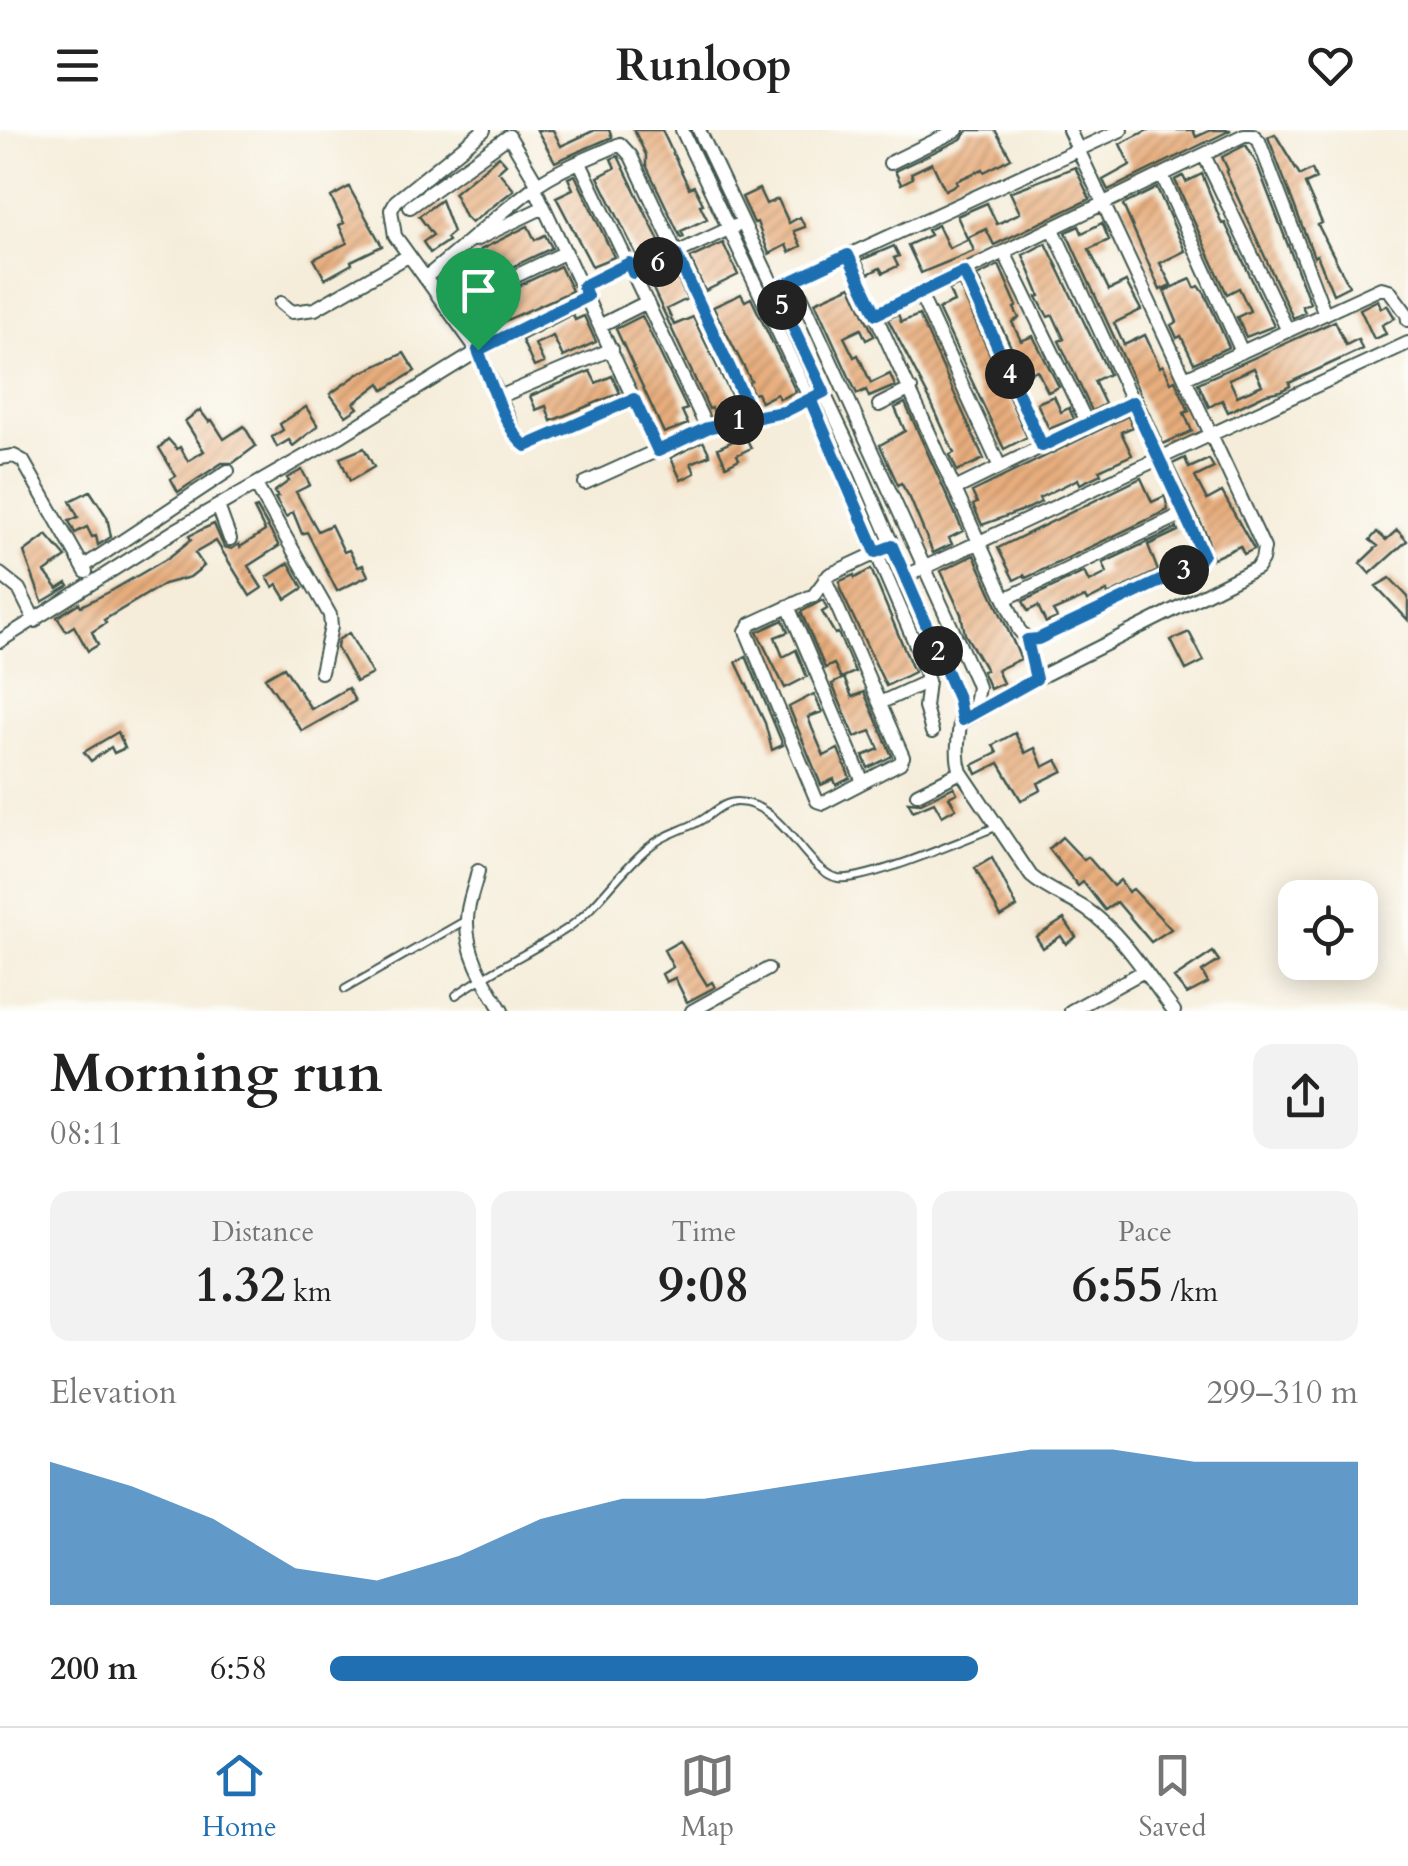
<!DOCTYPE html>
<html lang="en">
<head>
<meta charset="utf-8">
<style>
	body { margin:0; font-family:Cardo,serif; background:#f2f2f2; color:#222; height:100vh; display:flex; flex-direction:column; font-size:38px; white-space:nowrap }
	* { box-sizing:border-box; margin:0 }
	p { font-size:32px; color:#767676 }
	.icon { flex:none; width:55px; height:55px; fill:none; stroke:currentColor; stroke-width:2; stroke-linecap:round; stroke-linejoin:round }
	.map { position:relative; height:881px; overflow:hidden }
	.drawer { display:flex; flex-direction:column; background:#fff; flex:1 }
	.drawer>* { flex:none }
	.fabs { position:absolute; left:1278px; top:750px; display:grid; gap:20px }
	.fabs a { display:grid; place-items:center; width:100px; height:100px; border-radius:20px; background:#fff; box-shadow:0 5px 25px #0003; font-size:50px }
	.pin { position:absolute; display:grid; place-items:center; width:85px; height:85px; color:#fff; margin:-102px -42px; border-radius:50% 50% 50% 0; rotate:-45deg; box-shadow:0 0 10px #0007 }
	.pin .icon { rotate:45deg }
	.km { position:absolute; width:50px; height:50px; margin:-25px; border-radius:50%; background:#222; color:#fff; font-size:28px; line-height:50px; text-align:center }
	.round { display:grid; place-items:center; flex:none; width:105px; height:105px; border-radius:20px; background:#f2f2f2 }
	.summary { display:flex; align-items:center; justify-content:space-between; height:170px; padding:0 50px }
	h1 { font-size:55px; font-weight:700; line-height:75px }
	.stats { display:grid; grid-template-columns:repeat(3,1fr); gap:15px; height:170px; padding:10px 50px }
	.stats div { display:grid; align-content:center; border-radius:20px; background:#f2f2f2; text-align:center }
	.stats b { font-size:50px; font-weight:700 }
	.stats small { font-size:28px; font-weight:400 }
	.stats p { font-size:28px }
	.chart { height:280px; padding:20px 50px }
	.chart p { display:flex; justify-content:space-between }
	.chart svg { width:100%; height:180px; margin-top:10px; fill:#1f6fb2; opacity:.7 }
	ul { padding:0 50px; list-style:none; font-size:32px }
	li { display:grid; grid-template-columns:160px 120px 1fr; align-items:center; height:75px }
	li i { height:25px; border-radius:12px; background:#1f6fb2 }
	header { display:flex; justify-content:space-between; align-items:center; height:130px; padding:0 50px; background:#fff; font-size:45px; font-weight:700 }
	.dock { display:flex; justify-content:space-around; align-items:center; height:140px; border-top:2px solid #e0e0e0; background:#fff; font-size:28px; color:#767676 }
	.dock a { display:grid; justify-items:center; gap:5px }
	.dock .current { color:#1f6fb2 }
	.map>svg:first-child { display:block }
	.building { fill:url(#building-hatch); fill-rule:evenodd }
	.lines { fill:none; stroke-linecap:round; stroke-linejoin:round }
	.lane-casing { stroke:#3f574d; stroke-width:10 }
	.street-casing { stroke:#3f574d; stroke-width:16 }
	.lane { stroke:#fff; stroke-width:6 }
	.street { stroke:#fff; stroke-width:12 }
	.route-casing { stroke:#fff; stroke-width:20 }
	.route { stroke:#1f6fb2; stroke-width:12 }
</style>
</head>
<body>
<header><svg class="icon" aria-label="menu" viewBox="0 0 24 24"><path d="M4 6h16M4 12h16M4 18h16"/></svg>Runloop<svg class="icon" aria-label="heart" viewBox="0 0 24 24"><path d="M12 20l-8-8c-3-5 5-10 8-4 3-6 11-1 8 4z"/></svg></header>
<div class="map">
<svg width="1408" height="881" viewBox="0 0 1408 881">
	<defs>
		<pattern id="building-hatch" width="6" height="6" patternUnits="userSpaceOnUse" patternTransform="scale(2.5)"><rect width="6" height="6" fill="#e8ad7d"/><path d="M-1 1l2-2M0 6l6-6M5 7l2-2" fill="none" stroke="#bb8e67"/></pattern>
	</defs>
	<rect width="100%" height="100%" fill="#fdfcf7"/>
	<filter id="ink" filterUnits="userSpaceOnUse"><feTurbulence type="fractalNoise" baseFrequency=".01" numOctaves="2"/><feDisplacementMap in="SourceGraphic" scale="20" xChannelSelector="R" yChannelSelector="G"/><feConvolveMatrix kernelMatrix="1 2 1 2 8 2 1 2 1" color-interpolation-filters="sRGB"/></filter>
	<filter id="wash" filterUnits="userSpaceOnUse"><feTurbulence type="fractalNoise" baseFrequency=".0048" numOctaves="4" result="noise"/><feDisplacementMap in="SourceGraphic" scale="40" xChannelSelector="R" yChannelSelector="G"/><feGaussianBlur stdDeviation="2.25" result="paint"/><feColorMatrix in="noise" values="0 0 0 0 0 0 0 0 0 0 0 0 0 0 0 0 0 1.4 0 .05"/><feComposite in="paint" operator="in"/></filter>
	<g filter="url(#wash)">
		<rect width="100%" height="100%" fill="#f5edda"/>
		<g id="blocks">
			<path class="building" d="M537 0H553L561 16 595 0H609L612 7 555 32Z
				M634 0H662L689 58 694 56 703 74 700 75 707 89 681 101 684 107 681 108 646 35V25Z
				M968 0H995L1011 28 984 42 983 39 956 51 957 54 945 60 932 33 911 43 913 48 901 54 895 41 961 9Z
				M1148 0H1193L1196 7 1211 0H1231L1108 60 1103 50 1130 35 1120 14Z
				M1275 4 1300 45 1312 39 1316 49 1305 54 1322 93 1318 95 1349 156 1333 164 1317 125 1314 127 1268 7Z
				M1246 15 1257 34 1310 173 1302 176 1305 182 1293 188 1226 42 1228 40 1222 27Z
				M499 26 506 34 498 41 514 60 471 93 465 87 454 63Z
				M618 26 662 117 638 128 598 47 615 38 611 29Z
				M1075 37 1090 69 994 115 986 99 967 108 957 86 987 73 997 94 1020 83 1010 62Z
				M1202 44 1222 94 1225 93 1274 196 1246 207 1237 187 1250 181 1239 158 1227 164 1175 50 1183 46 1186 52Z
				M575 45 614 127 592 136 556 67 573 59 568 48Z
				M349 57 382 116 351 131 352 134 325 149 314 129 347 113 339 95 344 93 331 67Z
				M1157 58 1185 121 1160 133 1171 155 1160 160 1123 75Z
				M759 59 766 74 778 69 789 93 800 87 805 97 794 101 801 116 789 122 786 115 769 124 757 92 754 93 742 67Z
				M441 70 453 102 446 108 448 111 430 123 423 112 433 105 419 86Z
				M1102 93 1109 110 1089 119 1109 160 1126 152 1141 180 1114 193 1124 215 1145 205 1160 237 1163 235 1171 252 1175 250 1189 281 1184 283 1192 301 1163 314 1066 102 1079 96 1082 103Z
				M938 95 949 118 969 109 974 121 921 143 908 115 930 105 927 100Z
				M528 96 535 110 545 105 552 118 459 162 452 139 463 129 470 146 488 138 480 120Z
				M723 113 738 145 705 161 690 128Z
				M1046 113 1109 244 1094 251 1105 274 1092 281 1059 211 1064 209 1053 185 1048 187 1037 167 1040 166 1023 125Z
				M894 116 899 126 894 128 898 136 883 143 880 138 868 144 861 130Z
				M999 135 1017 176 1014 178 1019 188 1012 192 1021 211 1033 206 1059 257 1048 262 1037 240 1025 246 977 146Z
				M560 136 572 161 489 198 479 175Z
				M672 136 687 169 667 179 674 195 693 187 735 273 714 283 712 278 709 279 648 148Z
				M1191 149 1195 158 1199 156 1205 164 1229 217 1194 233 1181 206 1177 208 1171 195 1177 192 1164 161Z
				M959 155 1027 307 1004 319 938 179 954 172 949 160Z
				M851 156 874 206 866 210 861 199 844 207 854 227 858 225 871 253 890 244 895 256 869 267 866 260 857 264 815 172Z
				M741 164 745 171 751 168 796 262 780 269 777 264 761 272 757 263 753 264 748 252 751 251 713 177Z
				M1378 170 1381 178 1387 175 1395 188 1382 195 1386 204 1374 209 1360 179Z
				M573 184 575 190 584 186 596 212 563 227 553 206 535 214 544 233 534 237 522 210Z
				M898 184 901 192 919 185 984 329 957 341 950 325 954 323 930 270 888 189Z
				M642 186 687 279 682 281 688 294 664 303 616 199Z
				M1335 191 1346 215 1358 209 1362 219 1289 253 1290 256 1280 261 1266 264 1228 282 1222 270 1209 277 1198 253ZM1254 238 1262 255 1237 266 1229 249Z
				M404 223 415 241 384 260 380 253 354 273 358 278 346 286 330 264 358 244Z
				M590 241 596 253 612 246 620 263 551 291 546 276 536 280 530 266Z
				M1054 266 1061 282 1069 278 1074 289 1049 299 1037 273Z
				M905 273 963 401 949 408 952 414 933 423 910 368 901 353 898 355 880 315 905 301 895 278Z
				M306 277 318 296 293 316 289 310 277 317 272 307 283 300 280 294Z
				M200 280 209 292 212 290 224 309 244 296 256 316 233 333H222L178 362 171 349 176 346 159 318 168 309 177 319 180 317 188 331 204 321 185 291Z
				M1128 286 1133 297 1121 302 1132 325 1099 340 1101 344 1080 354 1078 349 1039 368 1041 372 1029 378 982 395 973 375 977 373 972 362Z
				M743 301 751 318 737 325 739 329 726 336 718 318 733 311 731 306Z
				M703 311 710 325 691 333 695 343 681 350 671 328Z
				M364 318 374 337 350 351 340 328Z
				M1185 328 1189 338 1209 329 1214 338 1195 347 1207 370 1222 362 1254 419 1244 424 1240 416 1212 429 1207 406 1172 334Z
				M302 340 310 355 296 362 318 401 331 395 344 422 349 420 358 437 363 435 368 446 337 461 307 402 302 404 293 382 286 387 275 368 278 367 274 362 289 351 287 348Z
				M1141 348 1152 372 1165 366 1168 380 1026 448 1024 445 1014 450 998 418Z
				M90 361 107 387 111 407 98 415 96 406 92 407 87 397 75 403 69 391 78 387 70 371Z
				M257 378 279 416 248 436 262 458 250 466 216 411 195 423 204 436 190 447 164 454 104 490 106 493 92 502 98 515 88 521 74 496 66 501 57 487 79 473 81 476 111 461 168 428 191 410 189 406 205 398 214 394 224 417 232 419 239 414 240 417 265 401 254 379Z
				M1177 398 1178 401 1148 415 1158 441 1108 465 1107 461 1087 471 1085 467 1053 481 1057 488 1046 493 1038 476 1028 481 1023 471 1084 442 1089 452 1107 443 1103 433Z
				M1397 400 1407 411 1370 444 1360 433 1378 416 1370 410 1377 402 1386 410Z
				M47 405 66 427 45 442 58 459 67 453 69 456 42 472 24 422Z
				M974 425 1021 529 997 540 1003 553 990 559 982 541 986 540 965 504 961 484 941 441Z
				M289 433 303 458 286 469 277 454 273 457 267 447Z
				M871 439 914 542 886 556 840 459V451L854 445 855 448Z
				M1390 448 1408 467V490L1376 456Z
				M823 470 827 479 822 482 835 504 838 503 855 542 841 548 834 534 825 538 801 482Z
				M783 490 788 502 775 507 783 527 796 520 807 547 785 558 757 502Z
				M1189 502 1204 531 1186 540 1171 510Z
				M349 503 372 544 356 552 337 518 338 510Z
				M746 526 783 615 772 620 765 593 736 532Z
				M284 537 311 579 348 558 355 571 302 601 265 548Z
				M844 548 852 567 864 562 892 626 868 638 863 626 879 619 871 601 855 607 832 554Z
				M814 564 822 582 808 587 812 598 824 626 838 619 850 648 836 655 834 649 821 655 789 577Z
				M118 602 125 618 114 623 111 617 91 631 84 622Z
				M1015 603 1025 623 1035 618 1043 637 1057 630 1063 641 1038 653 1041 660 1021 670 999 633 977 644 973 635 997 623 993 615Z
				M954 657 957 663 949 667 956 678 942 686 934 672 913 681 908 672 921 673Z
				M1062 707 1084 730 1088 727 1113 756 1120 750 1128 762 1133 759 1171 799 1151 812 1117 772 1105 780 1083 752 1078 756 1049 719Z
				M992 728 1017 777 1001 787 975 738Z
				M1064 789 1076 807 1066 814 1061 806 1043 818 1036 807Z
				M680 811 707 855 712 852 715 857 687 872 675 848 666 852 662 844 673 837 664 820Z
				M1213 822 1219 831 1202 842 1208 853 1187 864 1174 848Z"/>
		</g>
	</g>
	<g filter="url(#ink)">
		<use href="#blocks" fill-opacity="0" stroke="#3f574d" stroke-width="2.5"/>
		<g class="lines">
			<g class="lane-casing">
				<path id="lane" d="M345 859 466 790
					M456 865C492 840 531 822 568 798 599 776 619 741 649 717 663 705 680 701 696 693 710 687 721 672 737 672 783 672 806 742 838 748 866 752 968 708 998 696"/>
			</g>
			<g class="street-casing">
				<path id="street" d="M484 0 396 71 391 80 395 106 478 221 499 267 612 219
					M682 0 810 269 915 513 928 551 925 577 932 602
					M699 0 859 337 958 568C965 593 952 617 961 642L1031 746C1048 761 1068 767 1086 779 1122 803 1148 847 1174 881
					M1204 25 1288 201
					M580 33 707 298
					M890 33 957 0
					M1162 45 1242 222
					M535 58 658 321
					M410 77 509 6 538 55
					M475 110 544 77
					M1004 122 1088 295
					M848 125 1019 500 1027 509H1038L1196 434 1203 425 1053 99
					M964 142 1042 316
					M633 143 735 96
					M425 148C465 116 500 82 541 52 564 36 595 26 620 14L631 26 753 287
					M794 150 975 549 978 557 973 584
					M583 156 629 133
					M775 159 1121 0
					M920 164 1000 337
					M281 173 292 182 315 179 408 126
					M449 178 566 122
					M876 184 1244 5H1253L1259 11 1325 184
					M601 195 647 172
					M1185 248 1381 158 1389 160 1407 184 1408 190
					M499 267 518 310 526 316 634 269
					M879 275 911 259
					M0 328 14 326 23 331 86 442
					M585 353 707 298 783 282 815 267
					M256 355 330 485 331 497 321 542
					M957 358 1133 272
					M218 376 230 409
					M83 437 228 341
					M0 444 19 459 35 491
					M906 446 1408 213
					M825 449 903 627 900 633 823 673 817 671 746 501 751 494 814 465 829 445 883 420
					M1005 469 1185 383
					M788 476 863 652
					M1027 509 1036 549
					M0 511 176 400 342 305 478 221 587 166
					M882 572 928 551
					M962 591 1036 549 1257 438 1262 430 1264 418 1069 0
					M917 664 961 642
					M478 741C475 757 467 773 467 790 466 824 485 853 502 881
					M692 881 768 839
					M1071 881 1144 841"/>
			</g>
			<use href="#lane" class="lane"/>
			<use href="#street" class="street"/>
		</g>
	</g>
	<g class="lines" filter="url(#ink)">
		<g class="route-casing">
			<path id="route" d="M478 220C487 243 508 306 526 316L634 269 658 321 707 298 784 282 810 269 876 422 892 416 958 568 962 590 1036 549 1027 510 1038 509 1196 434 1203 424 1133 272 1042 316 964 142 876 184 848 125 775 159 824 262 784 282 753 287 676 124 633 143 629 133 583 156 587 166 478 220"/>
		</g>
		<use href="#route" class="route"/>
	</g>
</svg>
<div class="fabs">
<a><svg class="icon" aria-label="locate" viewBox="0 0 24 24"><circle cx="12" cy="12" r="6"/><path d="M12 2v4M12 18v4M2 12h4M18 12h4"/></svg></a>
</div>
<div class="pin" style="left:478px;top:220px;background:#1e9e55"><svg class="icon" aria-label="arrive" viewBox="0 0 24 24"><path d="M6 21V4h12l-3 4 3 4H6"/></svg></div>
<b class="km" style="left:739px;top:290px">1</b>
<b class="km" style="left:938px;top:521px">2</b>
<b class="km" style="left:1184px;top:440px">3</b>
<b class="km" style="left:1010px;top:244px">4</b>
<b class="km" style="left:782px;top:175px">5</b>
<b class="km" style="left:658px;top:132px">6</b>
</div>
<section class="drawer">
<div class="summary"><div><h1>Morning run</h1><p>08:11</p></div><a class="round"><svg class="icon" aria-label="share" viewBox="0 0 24 24"><path d="M12 15V3M7 8l5-5 5 5M5 13v7h14v-7"/></svg></a></div>
<div class="stats">
<div><p>Distance</p><b>1.32<small> km</small></b></div>
<div><p>Time</p><b>9:08</b></div>
<div><p>Pace</p><b>6:55<small> /km</small></b></div>
</div>
<div class="chart"><p><span>Elevation</span>299–310 m</p>
<svg viewBox="0 0 160 44" preserveAspectRatio="none"><path d="M0 44V9L10 15L20 23L30 35L40 38L50 32L60 23L70 18L80 18L90 15L100 12L110 9L120 6L130 6L140 9L150 9L160 9V44z"/></svg>
</div>
<ul>
<li><b>200 m</b>6:58<i style="width:63%"></i></li>
</ul>
</section>
<nav class="dock">
<a class="current"><svg class="icon" aria-label="home" viewBox="0 0 24 24"><path d="M3 11l9-7 9 7M6 9v11h12V9"/></svg>Home</a>
<a><svg class="icon" aria-label="map" viewBox="0 0 24 24"><path d="M3 6l6-2 6 2 6-2v14l-6 2-6-2-6 2zM9 4v14M15 6v14"/></svg>Map</a>
<a><svg class="icon" aria-label="saved" viewBox="0 0 24 24"><path d="M7 4h10v16l-5-4-5 4z"/></svg>Saved</a>
</nav>
</body>
</html>
